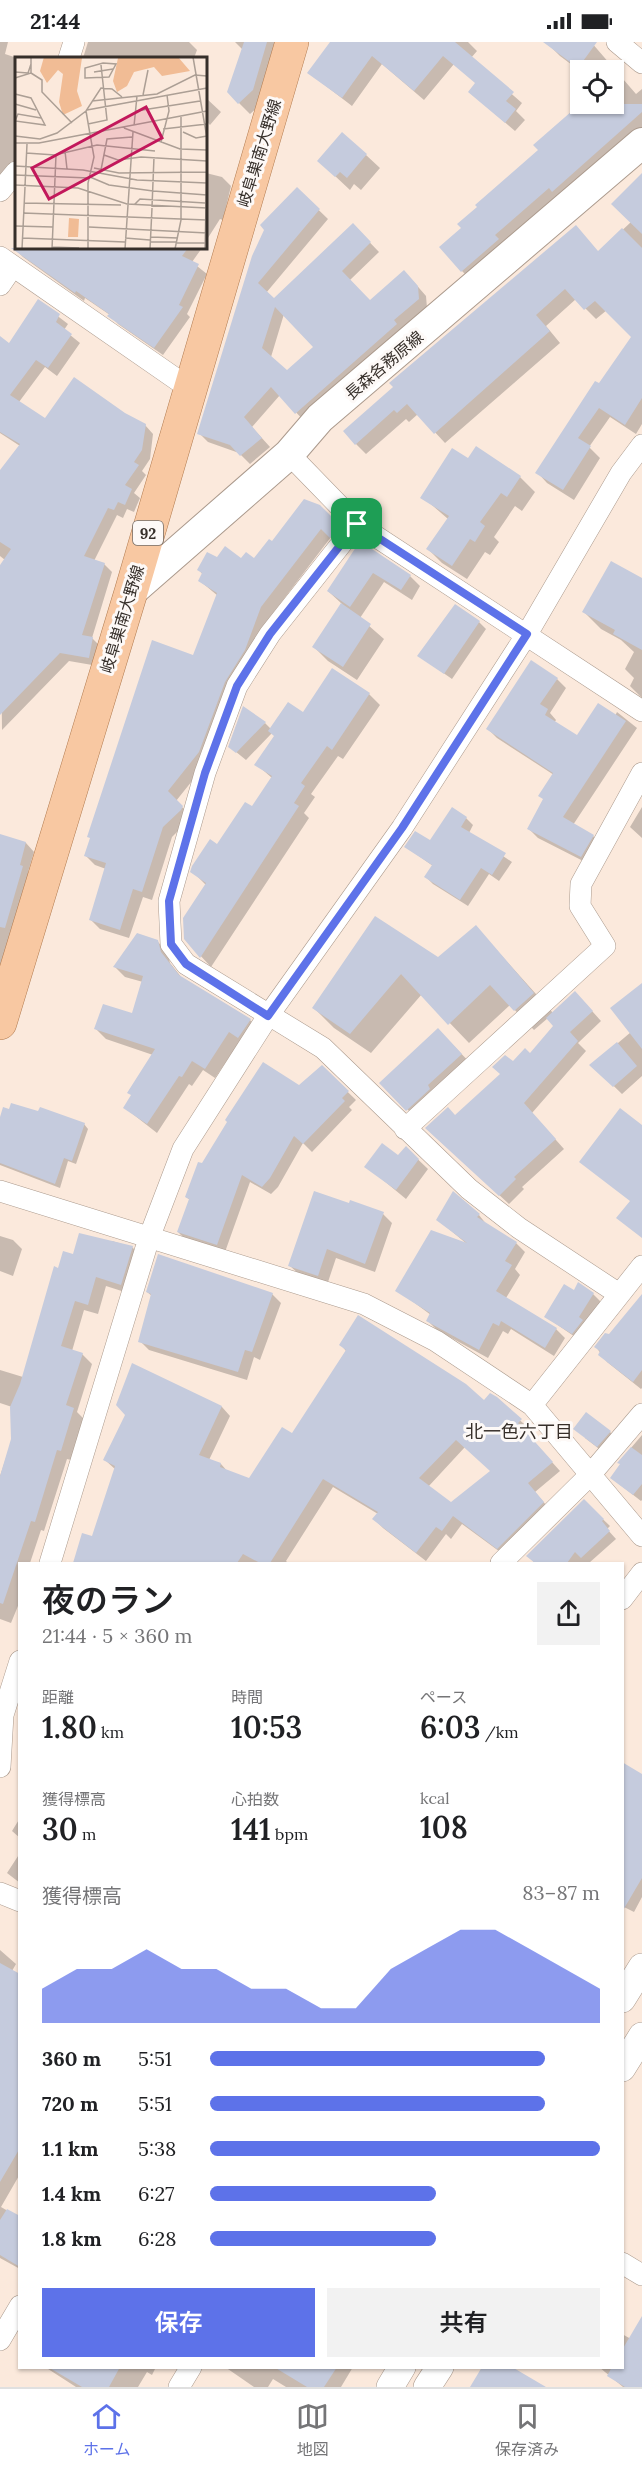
<!DOCTYPE html>
<html lang="ja">
<head>
<meta charset="utf-8">
<style>
	body { margin:0; font-family:Lora,"Noto Sans JP",serif; background:#f2f2f2; color:#202124; height:100vh; display:flex; flex-direction:column; font-size:22px; white-space:nowrap }
	* { box-sizing:border-box; margin:0 }
	p { font-size:20px; color:#757577 }
	.icon { flex:none; width:33px; height:33px; fill:none; stroke:currentColor; stroke-width:2; stroke-linecap:round; stroke-linejoin:round }
	.map { position:relative; flex:1; overflow:hidden }
	.side { position:absolute; left:18px; top:1520px; width:606px; height:807px; display:flex; flex-direction:column; background:#fff; border-radius:0px; box-shadow:0 2px 4px #0004 }
	.side>* { flex:none }
	.tools { position:absolute; left:570px; top:18px; display:grid; gap:12px }
	.tools a { display:grid; place-items:center; width:54px; height:54px; border-radius:0px; background:#fff; box-shadow:0 2px 4px #0004; font-size:30px }
	.pin { position:absolute; display:grid; place-items:center; width:51px; height:51px; color:#fff; margin:-26px; border-radius:12px; box-shadow:0 3px 9px #0006 }
	.round { display:grid; place-items:center; flex:none; width:63px; height:63px; border-radius:0px; background:#f2f2f2 }
	.overview { display:flex; align-items:center; justify-content:space-between; height:102px; padding:0 24px }
	h1 { font-size:33px; font-weight:600; line-height:45px }
	.metrics { display:grid; grid-template-columns:repeat(3,1fr); gap:9px; height:102px; padding:6px 24px }
	.metrics div { display:grid; align-content:center }
	.metrics b { font-size:30px; font-weight:600 }
	.metrics small { font-size:16px; font-weight:400 }
	.metrics p { font-size:16px }
	.chart { height:168px; padding:12px 24px }
	.chart p { display:flex; justify-content:space-between }
	.chart svg { width:100%; height:108px; margin-top:6px; fill:#5d72e9; opacity:.7 }
	.primary-button { display:flex; gap:12px; margin-top:auto; padding:12px 24px }
	.primary-button a { flex:1; height:69px; border-radius:0px; background:#5d72e9; color:#fff; font-size:24px; font-weight:600; line-height:69px; text-align:center }
	.primary-button a+a { background:#f2f2f2; color:#202124 }
	ul { padding:0 24px; list-style:none; font-size:20px }
	li { display:grid; grid-template-columns:96px 72px 1fr; align-items:center; height:45px }
	li i { height:15px; border-radius:8px; background:#5d72e9 }
	.status { display:flex; justify-content:space-between; align-items:center; height:42px; padding:0 30px; background:#fff; direction:ltr }
	.status svg { height:16px; fill:currentColor }
	.menu { display:flex; justify-content:space-around; align-items:center; height:84px; border-top:2px solid #e0e0e0; background:#fff; font-size:16px; color:#757577 }
	.menu a { display:grid; justify-items:center; gap:3px }
	.menu .selected { color:#5d72e9 }
	.map>svg:first-child { display:block }
	.shadow { fill:#0003; fill-rule:evenodd }
	.building { fill:#c5cbdd; fill-rule:evenodd }
	.lines { fill:none; stroke-linecap:round; stroke-linejoin:round }
	.minor-casing { stroke:#ab9a8d; stroke-width:22 }
	.tertiary-casing { stroke:#ab9a8d; stroke-width:28 }
	.secondary-casing { stroke:#ab9a8d; stroke-width:32 }
	.primary-casing { stroke:#b17b50; stroke-width:34 }
	.minor { stroke:#fff; stroke-width:21 }
	.tertiary { stroke:#fff; stroke-width:27 }
	.secondary { stroke:#fff; stroke-width:30 }
	.primary { stroke:#f8c8a2; stroke-width:33 }
	.route-casing { stroke:#fff; stroke-width:12 }
	.route { stroke:#5d72e9; stroke-width:8 }
	.labels { text-anchor:middle; dominant-baseline:central; stroke-width:6; stroke-linejoin:round; paint-order:stroke }
	.shield { fill:#fdf9f7; stroke:#726c68; stroke-width:1.5 }
	.shield-label { font-size:15px; font-weight:bold; fill:#362f2a }
	.street-label { font-size:16px; fill:#362f2a; stroke:#fdf9f7 }
	.neighbourhood-label { font-size:18px; fill:#362f2a; stroke:#fdf9f7 }
	.inset-road { fill:none; stroke:#ac9f95; stroke-width:1.5 }
	.view { fill:#c2185b; fill-opacity:0.15; stroke:#c2185b; stroke-width:3 }
	.inset-edge { fill:none; stroke:#362f2a; stroke-width:3 }
</style>
</head>
<body>
<div class="status"><b>21:44</b><svg viewBox="0 0 49 12"><path d="M0 12V9h3v3zM5 12V6h3v6zM10 12V3h3v9zM15 12V0h3v12zM26 1h20v11H26zM47 4h2v5h-2z"/></svg></div>
<div class="map">
<svg width="642" height="2345" viewBox="0 0 642 2345">
	<rect width="100%" height="100%" fill="#fbe9dc"/>
	<path class="shadow" d="M0 0H8L5 12 17 16 16 129 0 149Z
		M88 0H189L197 8 194 16H83Z
		M235 0H274L281 7 264 60 250 72 239 61 243 8Z
		M332 0H468L477 9 471 16 522 61 516 69 525 78 515 89 470 50 477 41 454 22 424 58 382 22 352 64 309 31Z
		M550 0H591L636 52 642 47V93L474 241 462 229 463 186 589 62H614V28L580 29 560 14 548 2Z
		M206 56 221 70 210 83 206 79Z
		M366 113 380 126 361 148 354 142 350 148 319 119Z
		M206 131 222 135 231 144 223 178 220 177 206 199Z
		M642 133V382L636 392 610 375 589 405 600 416 574 458 547 441 537 430 633 295 607 268 596 277 576 257 546 284 560 301 445 401 418 372 409 380 406 377 366 412 356 402 345 389 599 210 631 180Z
		M297 147 328 177 266 251 274 258 353 183 379 210 350 238 370 260 413 239 426 254 427 266 305 380 280 353 252 385 270 405 250 422 239 411 208 400 199 391 253 214ZM284 272 315 305 287 330 271 315Z
		M16 203V206H202L192 220 207 232 187 272 190 275 163 313 118 282 110 273 85 256 84 259 23 215 14 206Z
		M38 259 68 282 64 288 80 301 57 334 45 325 19 360 45 378 124 372 145 383 153 392 150 417 142 429 146 433 134 451 140 456 134 470 127 467 123 476 117 473 94 519 104 522 112 530 92 596 101 605 98 624 69 619 2 688 0 525 5 518 0 514V430L20 404 0 391V296L9 303Z
		M476 406 520 435 535 450 522 469 515 464 494 495 499 500 490 513 485 510 467 537 442 521 428 507 448 477 425 457 469 418Z
		M320 464 348 493 340 504 331 495 270 575 208 719 176 759 189 772V778L172 795 152 858 143 855 129 896 100 887 91 878 106 827 95 823 86 814 194 615 218 554 200 539 203 533 199 528 217 517 254 519Z
		M360 501 410 534 420 544 412 558 384 540 360 576 384 597 357 638 328 619 314 605 342 562 328 549Z
		M642 538V656L630 644 634 636 625 627 634 610 621 598 601 587 584 570Z
		M479 580 486 587 452 637 419 614Z
		M332 628 369 652 380 663 343 717 338 714 311 752 315 755 304 771 309 776 211 925 185 897 206 843 192 829 252 766 272 736 256 722 276 694 272 691 246 718 230 705 265 681 271 687 303 672Z
		M557 637 566 646 550 671 556 678 554 681 577 695 615 674 617 670 637 686 573 783 593 794 602 803 591 823 538 796 529 787 544 758 554 733 497 696 488 687Z
		M642 765V796L630 785Z
		M466 776 473 783 469 791 512 820 499 839 489 832 468 864 433 842 426 835 433 824 406 805 430 800Z
		M0 794 26 801 34 810 28 830 31 834 0 928Z
		M476 885 553 971 584 960 601 979 578 1001 586 1009 532 1071 564 1107 522 1145 524 1147 509 1162 436 1095 513 1022 530 1013 555 984 548 976 534 988 510 963 469 1001 422 952 371 1011 334 986 314 966 439 917Z
		M157 899 167 909 170 921 182 936 250 978 259 987 240 999 215 1036 203 1028 192 1044 189 1042 157 1091 125 1066 153 1013 106 997 96 987 133 973 143 940 125 935 115 925Z
		M642 943V1034L622 1052 592 1023 631 990Z
		M452 1002 475 1026 421 1081 381 1041Z
		M322 1025 356 1058 349 1065 352 1068 312 1110 303 1101 278 1145 271 1152 250 1140 225 1210 186 1198 178 1190 190 1158 186 1155 203 1123Z
		M0 1080 84 1082 88 1087 76 1122 68 1119 60 1146 0 1123Z
		M406 1106 428 1127 406 1157 366 1124 398 1115Z
		M453 1152 479 1173 487 1183 516 1201 525 1210 515 1227 520 1233 506 1256 556 1287 565 1296 554 1314 511 1287 508 1292 503 1289 488 1316 437 1288 428 1279 431 1273 397 1248 467 1202 438 1178Z
		M383 1172 392 1181 375 1230 336 1216 327 1243 300 1233 290 1224Z
		M0 1194 13 1198 22 1207 13 1234 0 1229Z
		M112 1199 132 1205 142 1215 131 1252 106 1244 98 1272 84 1268 72 1309 82 1312 92 1322 77 1370 84 1377 71 1418 67 1417 44 1489 41 1488 30 1521H20V1559L11 1581 0 1577V1434L12 1398V1365L0 1361V1328L23 1335 59 1228 74 1214 111 1202Z
		M147 1250 272 1252 281 1261 260 1318 254 1315 247 1338 149 1308 140 1299 152 1254Z
		M575 1250 593 1252 601 1260 581 1299 546 1275Z
		M642 1254V1346L641 1347 607 1320 596 1305 609 1294Z
		M341 1303 484 1360 490 1353 530 1387 526 1391 560 1429 535 1450 552 1470 507 1515 462 1482 451 1497 446 1492 426 1519 383 1486 374 1477 378 1472 333 1445 286 1519 288 1521H74L93 1496 116 1428 105 1418 126 1373 133 1323 222 1365 230 1374 209 1418 221 1422 228 1430 250 1437 293 1393 346 1309ZM465 1405 492 1429 451 1462 428 1445Z
		M610 1390 619 1399 607 1413 585 1396Z
		M642 1393V1458L641 1459 619 1442 622 1423 619 1420Z
		M584 1459 610 1484 607 1487 616 1497 589 1521H535L528 1514Z
		M642 1733V1855L634 1870 622 1864Z
		M20 1776V1796L12 1789Z
		M20 1811V1841L7 1831Z
		M0 1908 16 1922 12 1929 20 1934V2132L1 2165 20 2176V2227L0 2216Z
		M642 2277V2345H623L599 2325H622V2292L631 2297Z
		M45 2325H156L152 2333 147 2330 138 2345H76Z
		M225 2325H353L341 2345H286L273 2337 268 2345H254Z"/>
	<path class="building" d="M244 0H267L253 48 238 62 227 50Z
		M330 0H455L514 50 506 59 516 67 505 81 468 50 475 41 443 14 414 49 372 14 342 56 307 31Z
		M543 0H597L578 26Z
		M580 62H642V70L552 150 549 146 495 193 499 197 461 230 439 205 461 186 457 182 477 165 475 163 538 108 533 103Z
		M342 90 367 112 347 136 340 130 335 135 317 119Z
		M642 131V192L611 162Z
		M297 145 320 167 258 241 274 256 353 181 371 200 342 229 370 258 404 228 418 244 419 257 394 278 397 282 295 372 271 345 244 375 262 396 240 414 230 403 197 392 252 214 264 188 260 183ZM275 265 313 305 287 328 262 306Z
		M576 183 598 209 622 186 642 206V356L625 383 599 366 578 396 591 404 563 448 535 431 595 339 599 341 631 295 595 259 584 268 565 247 536 273 550 289 434 392 407 362 397 371 394 368 355 403 343 389 393 345 389 341Z
		M11 206H188L182 214 199 222 179 263 183 265 154 306 107 274 109 272 76 249 75 251Z
		M38 257 60 272 56 280 72 292 48 326 36 318 10 353 45 376 74 335 125 371 146 382 142 408 134 420 139 423 125 443 132 447 125 463 118 460 114 468 108 466 84 514 105 521 82 593 93 595 89 616 60 611 0 673V523L11 507 0 500V428L20 402 0 390V294L9 301Z
		M476 404 521 434 507 455 501 451 480 480 485 484 475 500 470 497 452 524 426 507 449 474 420 456 452 406 468 416Z
		M304 457 320 463 340 483 330 496 321 487 261 565 245 608 225 640 199 710 168 749 183 764 181 768 163 785 142 850 133 847 120 888 89 878 106 821 84 814 90 796 87 795 152 598 193 613 217 551 198 539 202 531 197 528 207 510 217 515 225 504 241 516 246 510 254 516 269 497 272 499Z
		M360 499 411 533 401 548 373 531 350 565 327 549Z
		M611 519 642 536V608L613 592 615 588 582 570Z
		M341 561 371 582 343 625 312 605Z
		M455 562 480 579 444 632 417 614Z
		M531 618 558 636 540 662 548 667 545 673 577 693 598 661 626 679 563 775 594 793 581 815 527 787 543 757 538 754 553 731 486 687Z
		M332 626 370 651 332 708 327 704 301 741 305 744 294 761 299 764 200 916 184 897 183 876 206 841 190 830 192 824 210 797 217 802 245 760 252 764 272 734 254 723 274 694 268 689 288 660 303 670Z
		M243 664 266 680 236 711 228 705Z
		M452 765 467 775 461 785 506 811 492 833 481 826 460 858 424 835 432 823 404 805 415 789 430 798Z
		M0 792 26 800 20 823 23 824 5 886 0 885Z
		M375 874 438 915 476 883 534 951 514 969 490 943 448 983 401 932 350 992 312 966Z
		M137 891 158 898 161 910 179 933 251 977 238 996 229 990 205 1027 192 1019 182 1035 179 1034 147 1082 123 1066 131 1053 127 1051 155 1007 94 987 103 962 132 971 143 934 113 925Z
		M642 941V1007L610 966Z
		M575 949 593 969 570 990 578 999 524 1061 556 1097 514 1135 516 1137 499 1154 425 1086 448 1065 455 1073 500 1032 492 1025 505 1013 513 1019 525 1006 530 1011 553 984 546 976Z
		M438 986 462 1012 428 1043 430 1047 406 1069 379 1041Z
		M617 1000 637 1024 613 1045 589 1023Z
		M263 1020 299 1043 322 1023 349 1049 342 1056 345 1059 303 1102 294 1094 270 1136 262 1145 242 1133 217 1203 177 1190 189 1157 185 1155 198 1120 202 1121 227 1080 225 1078Z
		M11 1061 38 1069 40 1065 85 1081 72 1119 64 1116 55 1142 0 1121V1075L3 1065 9 1067Z
		M620 1066 642 1083V1196L616 1176 630 1159 579 1120Z
		M382 1101 398 1113 406 1104 419 1117 396 1148 364 1125Z
		M314 1149 349 1161 350 1158 384 1170 365 1222 327 1207 318 1234 288 1224Z
		M453 1149 480 1172 477 1175 517 1200 505 1219 512 1223 496 1249 557 1286 545 1306 501 1279 499 1284 493 1281 479 1308 426 1279 430 1271 395 1249 431 1188 467 1201 436 1178Z
		M79 1191 133 1204 121 1243 96 1235 88 1263 75 1259 61 1304 83 1311 66 1363 74 1366 61 1409 57 1408 35 1480 31 1479 3 1562 0 1561V1434L11 1397 10 1365 20 1342 54 1224 58 1226 63 1209 73 1212Z
		M158 1212 273 1251 252 1310 245 1308 238 1330 138 1300 151 1252 146 1250Z
		M578 1240 594 1251 579 1275 583 1278 572 1292 544 1275 564 1242 574 1248Z
		M642 1252V1328L633 1340 598 1313 600 1309 594 1305 605 1291 609 1292Z
		M358 1273 466 1342 484 1358 490 1351 497 1355 522 1377 518 1381 553 1420 528 1441 544 1460 497 1507 453 1474 442 1489 436 1485 416 1511 372 1477 378 1470 323 1437 270 1521H260L243 1512 237 1521H73L82 1491 92 1494 115 1424 103 1418 125 1373 116 1363 132 1321 222 1364 199 1413 221 1421 220 1425 249 1436 282 1385 292 1391 346 1308 339 1303ZM456 1398 490 1429 451 1460 419 1436Z
		M586 1370 611 1389 597 1405 573 1387Z
		M631 1405 642 1413V1442L633 1453 610 1436 620 1422 617 1421Z
		M584 1457 604 1477 602 1479 610 1489 581 1516 575 1510 567 1521H535L526 1514Z
		M622 1720 642 1732V1836L622 1870Z
		M0 1921 20 1932V2106L0 2140Z
		M7 2167 20 2174V2225L0 2213V2178Z
		M642 2274V2345H625L607 2334 612 2325H622V2308Z
		M48 2325H120L109 2345H82Z
		M274 2325H337L324 2345H307Z
		M482 2325H512L546 2345H470Z"/>
	<g class="lines">
		<g class="minor-casing">
			<path id="minor" d="M617 0 642 21
				M69 16 74 0
				M0 149 16 130
				M0 215 189 346
				M0 243 13 224
				M289 412 357 482 642 669
				M357 482 270 592 237 644 205 731 169 859 171 902 186 922 323 1006 469 1147 519 1186 619 1252
				M405 1087 605 904 580 864 581 842 642 731
				M0 1149 364 1262 436 1299 532 1363 642 1494
				M532 1363 642 1224
				M50 1521 149 1196 183 1107 268 974 402 786 527 592 621 431 642 403
				M501 1521 590 1433 642 1372
				M622 1557 642 1531
				M0 1725 3 1673 20 1619
				M0 1851 20 1859
				M622 2221 642 2233
				M0 2298 20 2264
				M179 2345 191 2325"/>
		</g>
		<g class="tertiary-casing">
			<path id="tertiary" d="M622 1957 642 1925
				M622 2026 642 1994
				M390 2345 402 2325
				M427 2345 440 2325"/>
		</g>
		<g class="secondary-casing">
			<path id="secondary" d="M131 550 289 412 320 376 642 101"/>
		</g>
		<g class="primary-casing">
			<path id="primary" d="M0 981 131 550 292 0"/>
		</g>
		<use href="#minor" class="minor"/>
		<use href="#tertiary" class="tertiary"/>
		<use href="#secondary" class="secondary"/>
		<use href="#primary" class="primary"/>
	</g>
	<g class="lines">
		<g class="route-casing">
			<path id="route" d="M357 482 527 592 402 786 268 974 186 922 171 902 169 859 205 731 237 644 270 592Z"/>
		</g>
		<use href="#route" class="route"/>
	</g>
	<g class="labels">
		<rect class="shield" x="133" y="479" width="30" height="24" rx="4.5"/>
		<g class="shield-label">
			<text x="148" y="491">92</text>
		</g>
		<g class="street-label">
			<text transform="translate(259 111) rotate(-73)">岐阜巣南大野線</text>
			<text transform="translate(384 323) rotate(-40)">長森各務原線</text>
			<text transform="translate(122 577) rotate(-73)">岐阜巣南大野線</text>
		</g>
		<g class="neighbourhood-label">
			<text x="519" y="1389">北一色六丁目</text>
		</g>
	</g>
	<g transform="translate(15 15)">
		<rect width="192" height="192" fill="#fbe9dc"/>
		<path d="M29 0H163L175 14 147 19 139 10 119 15 112 29 102 35 98 24 103 1H67L62 34 67 49 48 58 44 45 48 17 43 13 32 26 25 14ZM54 161 64 162 63 180H53Z" fill="#f1bc95"/>
		<path class="inset-road" d="M178 0 192 81M88 6 101 7 94 20 70 21V11ZM0 15 13 16 16 7M79 15 98 12M16 16 27 23V35L57 66M0 21 16 16V0M0 37 16 41 30 68 0 64 3 57 26 61M128 38 133 13M77 44 142 37 180 18 192 19M0 47 21 53M72 53 192 31M71 54 79 100 73 126V192M121 54 185 44M73 67 92 63 86 8M119 69 122 39M109 71 165 92 192 93M148 72 192 67M168 75 181 81 192 79M0 79 25 82 42 76 71 54 86 31 97 32 107 40M146 85 154 54 152 38M0 86H24L192 54M50 94 52 112M11 96 40 98 82 88 140 94M89 98 103 103 126 100 192 104M0 109 68 113 122 123 192 126M79 111 104 116 192 115M86 113 92 82 117 80M0 118 74 121M75 120 94 128 138 134 192 138M0 128 63 131 112 147 192 151M10 129 12 87M9 146 106 148M119 148 125 142 190 146M137 150 139 100M8 156 192 163M0 169 38 170M74 170 192 176M136 180 163 181M7 181 110 185M110 181 135 183M135 185H162M162 186H190M37 190 64 191M7 192 10 130M37 192 41 98M110 192 118 75M135 192 137 151M160 192 166 163V59M190 192 192 103"/>
		<path class="view" d="M131 50 147 81 34 142 17 111Z"/>
		<rect width="192" height="192" class="inset-edge"/>
	</g>
</svg>
<div class="tools">
<a><svg class="icon" aria-label="locate" viewBox="0 0 24 24"><circle cx="12" cy="12" r="6"/><path d="M12 2v4M12 18v4M2 12h4M18 12h4"/></svg></a>
</div>
<div class="pin" style="left:357px;top:482px;background:#1e9e55"><svg class="icon" aria-label="arrive" viewBox="0 0 24 24"><path d="M6 21V4h12l-3 4 3 4H6"/></svg></div>
<section class="side">
<div class="overview"><div><h1>夜のラン</h1><p>21:44 · 5 × 360 m</p></div><a class="round"><svg class="icon" aria-label="share" viewBox="0 0 24 24"><path d="M12 15V3M7 8l5-5 5 5M5 13v7h14v-7"/></svg></a></div>
<div class="metrics">
<div><p>距離</p><b>1.80<small> km</small></b></div>
<div><p>時間</p><b>10:53</b></div>
<div><p>ペース</p><b>6:03<small> /km</small></b></div>
</div>
<div class="metrics">
<div><p>獲得標高</p><b>30<small> m</small></b></div>
<div><p>心拍数</p><b>141<small> bpm</small></b></div>
<div><p>kcal</p><b>108</b></div>
</div>
<div class="chart"><p><span>獲得標高</span>83–87 m</p>
<svg viewBox="0 0 160 44" preserveAspectRatio="none"><path d="M0 44V30L10 22L20 22L30 14L40 22L50 22L60 30L70 30L80 38L90 38L100 22L110 14L120 6L130 6L140 14L150 22L160 30V44z"/></svg>
</div>
<ul>
<li><b>360 m</b>5:51<i style="width:86%"></i></li>
<li><b>720 m</b>5:51<i style="width:86%"></i></li>
<li><b>1.1 km</b>5:38<i style="width:100%"></i></li>
<li><b>1.4 km</b>6:27<i style="width:58%"></i></li>
<li><b>1.8 km</b>6:28<i style="width:58%"></i></li>
</ul>
<div class="primary-button"><a>保存</a><a>共有</a></div>
</section>
</div>
<nav class="menu">
<a class="selected"><svg class="icon" aria-label="home" viewBox="0 0 24 24"><path d="M3 11l9-7 9 7M6 9v11h12V9"/></svg>ホーム</a>
<a><svg class="icon" aria-label="map" viewBox="0 0 24 24"><path d="M3 6l6-2 6 2 6-2v14l-6 2-6-2-6 2zM9 4v14M15 6v14"/></svg>地図</a>
<a><svg class="icon" aria-label="saved" viewBox="0 0 24 24"><path d="M7 4h10v16l-5-4-5 4z"/></svg>保存済み</a>
</nav>
</body>
</html>
